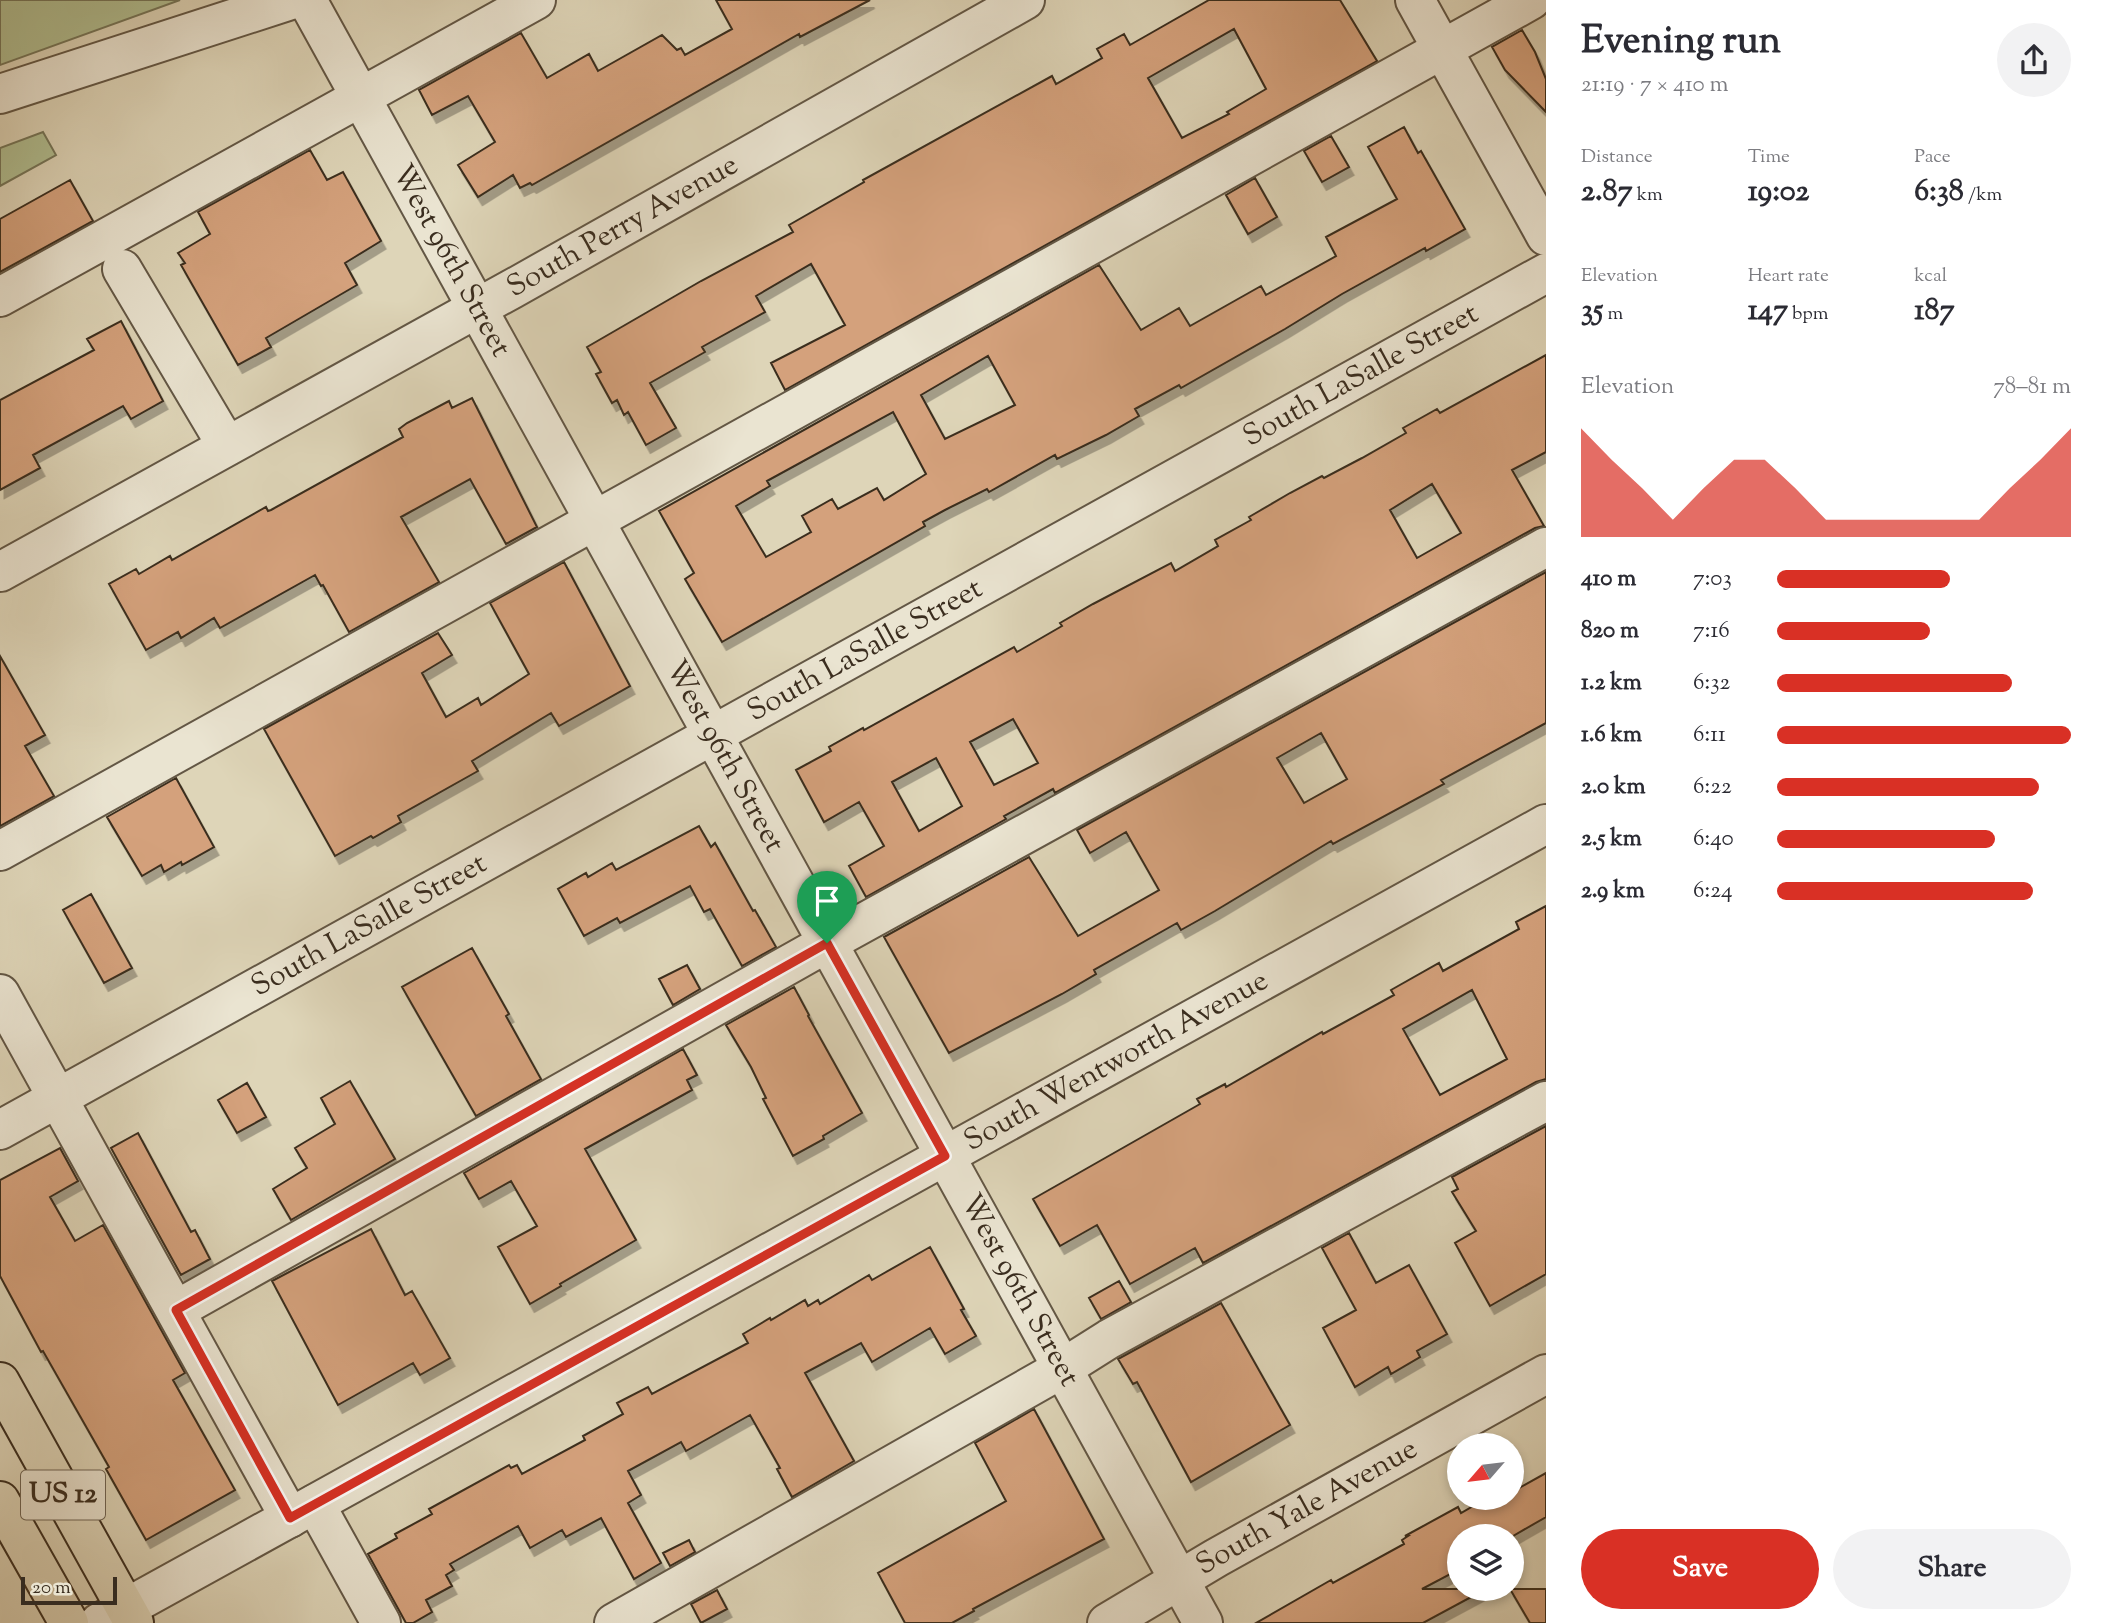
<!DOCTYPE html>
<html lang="en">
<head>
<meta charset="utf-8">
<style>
	body { margin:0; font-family:"Sorts Mill Goudy",serif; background:#f2f2f3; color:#2b2b33; height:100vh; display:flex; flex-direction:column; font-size:26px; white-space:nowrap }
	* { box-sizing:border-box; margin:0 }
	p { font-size:23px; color:#7c7c81 }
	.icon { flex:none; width:38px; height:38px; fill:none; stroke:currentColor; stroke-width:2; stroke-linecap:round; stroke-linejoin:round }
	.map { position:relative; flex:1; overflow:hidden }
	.details { display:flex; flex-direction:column; background:#fff; width:560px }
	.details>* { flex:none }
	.needle { width:46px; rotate:242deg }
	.fabs { position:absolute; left:1447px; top:1433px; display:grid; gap:14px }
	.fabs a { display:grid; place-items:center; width:77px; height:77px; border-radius:50%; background:#fff; box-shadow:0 4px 10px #0003; font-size:35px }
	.scale { position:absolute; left:21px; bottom:18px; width:96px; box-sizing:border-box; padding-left:7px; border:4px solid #3a2d1f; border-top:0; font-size:19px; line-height:24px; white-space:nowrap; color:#3a2d1f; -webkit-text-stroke:5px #eae4d1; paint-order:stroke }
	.pin { position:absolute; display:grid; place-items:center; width:60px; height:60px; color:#fff; margin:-72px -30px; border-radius:50% 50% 50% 0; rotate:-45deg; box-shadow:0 0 7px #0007 }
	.pin .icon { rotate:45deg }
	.round { display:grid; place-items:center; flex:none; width:74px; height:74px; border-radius:37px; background:#f2f2f3 }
	.headline { display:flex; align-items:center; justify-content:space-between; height:119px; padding:0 35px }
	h1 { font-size:38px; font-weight:800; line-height:52px }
	.metrics { display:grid; grid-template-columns:repeat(3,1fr); gap:10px; height:119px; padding:7px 35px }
	.metrics div { display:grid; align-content:center }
	.metrics b { font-size:30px; font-weight:800 }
	.metrics small { font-size:19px; font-weight:400 }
	.metrics p { font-size:19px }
	.chart { height:196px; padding:14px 35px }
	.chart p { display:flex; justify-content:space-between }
	.chart svg { width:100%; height:126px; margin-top:7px; fill:#d93025; opacity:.7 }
	.action { display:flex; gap:14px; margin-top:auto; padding:14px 35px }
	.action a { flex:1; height:80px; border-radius:42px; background:#d93025; color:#fff; font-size:28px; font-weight:800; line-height:80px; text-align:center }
	.action a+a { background:#f2f2f3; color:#2b2b33 }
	ul { padding:0 35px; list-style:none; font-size:23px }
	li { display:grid; grid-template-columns:112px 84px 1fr; align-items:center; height:52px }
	li i { height:18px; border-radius:9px; background:#d93025 }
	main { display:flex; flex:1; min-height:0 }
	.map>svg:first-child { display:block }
	.green { fill:#b0bd90; stroke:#757558; stroke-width:2 }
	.building { fill:#d4a17c; stroke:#3a2d1f; stroke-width:2; fill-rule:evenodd; filter:url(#shadow) }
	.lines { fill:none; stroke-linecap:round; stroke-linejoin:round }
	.minor-casing { stroke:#635745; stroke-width:42 }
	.major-casing { stroke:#3a2d1f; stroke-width:42 }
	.minor { stroke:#eae4d1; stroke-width:38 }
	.major { stroke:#ded5b8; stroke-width:38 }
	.route-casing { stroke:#fff; stroke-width:14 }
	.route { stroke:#d93025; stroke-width:9 }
	.labels { text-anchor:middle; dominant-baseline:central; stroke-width:5; stroke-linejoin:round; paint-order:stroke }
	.shield { fill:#eae4d1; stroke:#6f6454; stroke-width:2 }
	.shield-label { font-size:28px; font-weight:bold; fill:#3a2d1f }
	.street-label { font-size:30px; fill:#3a2d1f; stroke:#eae4d1 }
</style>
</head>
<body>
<main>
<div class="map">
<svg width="1546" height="1623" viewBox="0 0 1546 1623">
	<defs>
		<filter id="shadow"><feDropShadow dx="4.5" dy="8" stdDeviation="0" flood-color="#0004"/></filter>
	</defs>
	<rect width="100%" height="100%" fill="#ded5b8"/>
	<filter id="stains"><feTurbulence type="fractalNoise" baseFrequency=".00286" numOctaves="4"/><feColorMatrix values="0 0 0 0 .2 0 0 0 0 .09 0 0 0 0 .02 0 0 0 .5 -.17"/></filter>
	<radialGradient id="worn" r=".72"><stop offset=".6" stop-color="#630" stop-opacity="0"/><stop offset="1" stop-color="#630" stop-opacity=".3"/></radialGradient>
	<path class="green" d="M0 0H180L0 65Z
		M43 132 56 155 0 186V148Z"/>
	<path class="building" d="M716 0H870L800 37 799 34 532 185 530 183 520 188 513 175 478 197 458 165 495 142 468 96 432 115 419 90 521 33 547 78 589 54 598 71 662 35 677 50 681 48 685 55 732 29Z
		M1209 0H1340L1377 61 785 390 771 363 845 325 811 264 756 296 765 312 702 347 705 352 650 383 676 428 646 445 628 412 624 415 617 400 612 403 596 374 601 372 587 347 701 281 793 232 789 225 864 182 863 180 1052 76 1056 84 1102 58 1097 49 1124 34 1130 45ZM1234 29 1266 89 1227 112 1229 114 1182 138 1148 78Z
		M1522 30 1535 52 1546 79V112L1505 70 1492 47Z
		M1404 127 1418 153 1421 151 1465 229 1426 251 1425 248 1342 294 1285 329 1181 388 1179 385 1135 409 1139 416 1106 435 1057 459 1055 455 989 492 987 489 945 510 923 522 925 526 722 642 685 579 694 573 659 511 1099 265 1141 330 1179 308 1190 326 1261 286 1266 295 1336 256 1326 237 1397 199 1368 147ZM988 356 1015 405 945 439 921 395ZM893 412 926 474 884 500 877 488 838 509 832 499 802 516 811 532 766 557 736 506 770 486 767 481Z
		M1331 136 1349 167 1322 182 1304 151Z
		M310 150 327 180 343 172 381 241 345 263 357 285 266 338 271 347 238 365 181 265 185 263 178 253 210 234 198 212Z
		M1255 178 1277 217 1248 234 1226 195Z
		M70 180 93 221 0 272V219Z
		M121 321 163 401 131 419 123 406 33 455 40 468 0 490V400L94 350 87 339Z
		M1546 355V452L1512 470 1544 526 1535 528 1055 793 1053 789 1004 816 1006 819 866 897 849 866 884 846 859 802 824 822 796 770 831 751 829 747 863 728 864 730 1014 647 1017 652 1062 626 1060 623 1093 604 1171 563 1175 571 1218 546 1215 540 1251 520 1249 517 1290 493 1322 476 1324 478 1362 458 1406 433 1403 428 1437 409 1440 413ZM1432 484 1461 533 1417 558 1390 510ZM1013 719 1038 763 994 785 970 742ZM936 758 962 806 919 831 892 782Z
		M472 398 537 527 506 544 470 479 401 517 439 582 349 632 323 585 321 586 315 575 220 628 214 618 181 638 178 632 146 650 109 584 136 569 139 574 170 556 172 560 266 507 268 511 271 510 403 437 399 429 407 423 449 401 452 408Z
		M564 562 630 686 559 726 551 713 472 761 478 771 398 816 401 822 373 838 371 836 335 856 264 729 438 633 452 655 422 673 446 717 478 698 481 705 529 674 490 603Z
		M1546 572V723L1441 780 1444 784 1333 844 1331 841 1215 911 1181 930 1177 923 1094 970 1096 974 1062 994 949 1053 884 937 1029 857 1078 936 1159 890 1126 832 1090 853 1077 830ZM1321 733 1347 779 1304 803 1277 758Z
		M0 656 45 735 25 746 54 796 0 826Z
		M176 778 214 847 182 865 181 862 164 872 161 865 142 876 107 817Z
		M699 826 711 847 715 843 753 911 755 910 776 947 742 966 710 909 704 912 690 886 620 923 617 918 584 936 558 889 586 873 588 877 612 863 616 870Z
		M91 894 132 968 104 983 63 910Z
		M1546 906V1079L1536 1082 1203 1263 1195 1248 1130 1284 1097 1225 1060 1246 1033 1199 1200 1104 1197 1099 1225 1084 1226 1087 1322 1032 1323 1034 1394 995 1391 990 1439 963 1443 971 1519 929 1516 922ZM1472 990 1507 1059 1440 1095 1403 1029Z
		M472 948 509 1014 506 1016 541 1079 476 1116 402 987Z
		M687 965 700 989 673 1005 659 979Z
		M794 987 809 1015 808 1016 862 1113 823 1136 824 1139 793 1156 763 1099 766 1098 751 1067 726 1025Z
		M683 1049 697 1075 687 1080 692 1090 585 1149 636 1240 560 1284 561 1286 530 1304 498 1247 537 1226 511 1181 479 1199 464 1173Z
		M350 1081 395 1159 291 1220 273 1189 307 1168 295 1148 335 1124 321 1098Z
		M247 1083 266 1117 237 1133 218 1100Z
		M1546 1126V1274L1490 1306 1455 1243 1476 1231 1452 1192 1458 1189 1452 1177Z
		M138 1133 191 1232 195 1230 210 1259 181 1275 111 1148Z
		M60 1148 78 1181 50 1197 75 1241 103 1225 185 1373 173 1380 235 1490 146 1540 106 1469 109 1467 43 1351 41 1352 0 1276V1180Z
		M371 1229 405 1295 412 1291 450 1358 420 1375 413 1363 338 1405 272 1281Z
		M1349 1233 1376 1283 1409 1265 1447 1334 1417 1351 1420 1357 1391 1374 1388 1367 1355 1387 1323 1328 1356 1310 1322 1248Z
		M930 1247 964 1309 961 1310 976 1336 945 1354 930 1328 872 1362 861 1343 805 1373 854 1461 792 1497 777 1469 780 1468 750 1415 686 1451 681 1442 628 1471 641 1495 628 1503 661 1563 634 1579 601 1518 566 1537 562 1530 530 1548 518 1526 450 1564 454 1570 446 1575 452 1586 426 1600 432 1612 413 1623H406L368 1554 397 1538 395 1534 432 1514 429 1509 509 1465 511 1468 517 1465 522 1474 585 1440 583 1436 623 1414 617 1403 648 1387 652 1394 748 1343 743 1334 770 1318 771 1320 805 1300 808 1306 818 1300 820 1304 869 1275 872 1280Z
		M1119 1281 1131 1302 1101 1319 1089 1298Z
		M1221 1303 1290 1425 1191 1482 1137 1382 1133 1384 1118 1359Z
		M1034 1409 1104 1539 973 1609 974 1611 952 1623H905L878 1573 1006 1501 975 1443Z
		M1546 1473V1517L1513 1536H1460V1569L1422 1589H1486L1423 1623H1256L1331 1580 1333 1583 1404 1544 1402 1540 1408 1536H1405L1458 1507 1461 1513 1487 1498H1512V1492Z
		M689 1540 695 1552 670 1566 663 1553Z
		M1510 1589H1546V1623H1530Z
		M717 1590 727 1609 701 1623 691 1604Z"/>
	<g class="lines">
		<g class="minor-casing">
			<g id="minor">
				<path id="s1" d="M307 0 1203 1623"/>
				<path d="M1415 0 1546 236"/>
				<path d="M0 94 291 0"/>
				<path d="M122 269 227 446"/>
				<path d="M0 297 536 0"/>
				<path id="s2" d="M0 572 512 289 1025 0"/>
				<path d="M0 851 1531 0"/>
				<path d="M0 994 290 1518"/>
				<path id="s3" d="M0 1130 1546 273"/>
				<path d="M176 1310 827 943 1546 547"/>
				<path d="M315 1504 381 1623"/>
				<path id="s4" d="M99 1623 1546 824"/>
				<path d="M614 1623 1063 1368 1109 1339 1546 1101"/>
				<path id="s5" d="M1107 1623 1216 1558 1546 1374"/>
			</g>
		</g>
		<g class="major-casing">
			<path id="major" d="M0 1382 134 1623
				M0 1501 69 1623"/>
		</g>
		<use href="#minor" class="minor"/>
		<use href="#major" class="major"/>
	</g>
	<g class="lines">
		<g class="route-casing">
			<path id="route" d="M827 943 945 1156 290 1518 176 1310Z"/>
		</g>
		<use href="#route" class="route"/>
	</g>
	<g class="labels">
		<rect class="shield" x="21" y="1470.5" width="84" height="49" rx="5"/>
		<g class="shield-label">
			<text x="63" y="1495">US 12</text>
		</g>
		<g class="street-label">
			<text stroke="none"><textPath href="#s2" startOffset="712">South Perry Avenue</textPath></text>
			<text stroke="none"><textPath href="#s1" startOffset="298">West 96th Street</textPath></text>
			<text stroke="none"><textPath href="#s3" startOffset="1556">South LaSalle Street</textPath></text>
			<text stroke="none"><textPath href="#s3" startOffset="989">South LaSalle Street</textPath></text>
			<text stroke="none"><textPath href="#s1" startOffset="864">West 96th Street</textPath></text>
			<text stroke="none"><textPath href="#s3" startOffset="422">South LaSalle Street</textPath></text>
			<text stroke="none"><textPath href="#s4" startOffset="1162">South Wentworth Avenue</textPath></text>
			<text stroke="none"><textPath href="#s1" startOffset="1474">West 96th Street</textPath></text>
			<text stroke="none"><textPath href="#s5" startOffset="231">South Yale Avenue</textPath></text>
		</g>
	</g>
	<rect width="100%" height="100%" filter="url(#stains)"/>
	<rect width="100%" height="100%" fill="url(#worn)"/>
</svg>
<div class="fabs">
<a><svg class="needle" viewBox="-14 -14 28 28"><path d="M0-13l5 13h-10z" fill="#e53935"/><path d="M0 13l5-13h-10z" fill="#7c7c81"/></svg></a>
<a><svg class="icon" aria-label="layers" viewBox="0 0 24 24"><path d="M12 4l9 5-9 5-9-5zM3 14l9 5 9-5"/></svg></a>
</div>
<div class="scale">20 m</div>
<div class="pin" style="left:827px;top:943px;background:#1e9e55"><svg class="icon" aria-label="arrive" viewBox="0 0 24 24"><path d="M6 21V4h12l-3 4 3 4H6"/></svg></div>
</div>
<section class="details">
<div class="headline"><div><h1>Evening run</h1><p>21:19 · 7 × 410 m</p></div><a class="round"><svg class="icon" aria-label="share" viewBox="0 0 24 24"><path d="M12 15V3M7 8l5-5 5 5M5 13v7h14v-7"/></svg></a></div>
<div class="metrics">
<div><p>Distance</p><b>2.87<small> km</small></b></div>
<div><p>Time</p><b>19:02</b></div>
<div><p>Pace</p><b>6:38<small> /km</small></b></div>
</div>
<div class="metrics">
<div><p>Elevation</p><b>35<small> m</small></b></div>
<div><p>Heart rate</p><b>147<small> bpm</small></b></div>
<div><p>kcal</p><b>187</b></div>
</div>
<div class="chart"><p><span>Elevation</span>78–81 m</p>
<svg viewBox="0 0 160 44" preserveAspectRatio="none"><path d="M0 44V6L10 17L20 27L30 38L40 27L50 17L60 17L70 27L80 38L90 38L100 38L110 38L120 38L130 38L140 27L150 17L160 6V44z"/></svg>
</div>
<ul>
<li><b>410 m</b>7:03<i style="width:59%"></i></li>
<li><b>820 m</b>7:16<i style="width:52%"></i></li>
<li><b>1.2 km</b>6:32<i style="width:80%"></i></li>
<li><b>1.6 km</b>6:11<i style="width:100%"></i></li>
<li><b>2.0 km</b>6:22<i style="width:89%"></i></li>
<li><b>2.5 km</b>6:40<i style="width:74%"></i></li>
<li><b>2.9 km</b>6:24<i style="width:87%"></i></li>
</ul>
<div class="action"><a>Save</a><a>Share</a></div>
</section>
</main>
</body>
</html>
